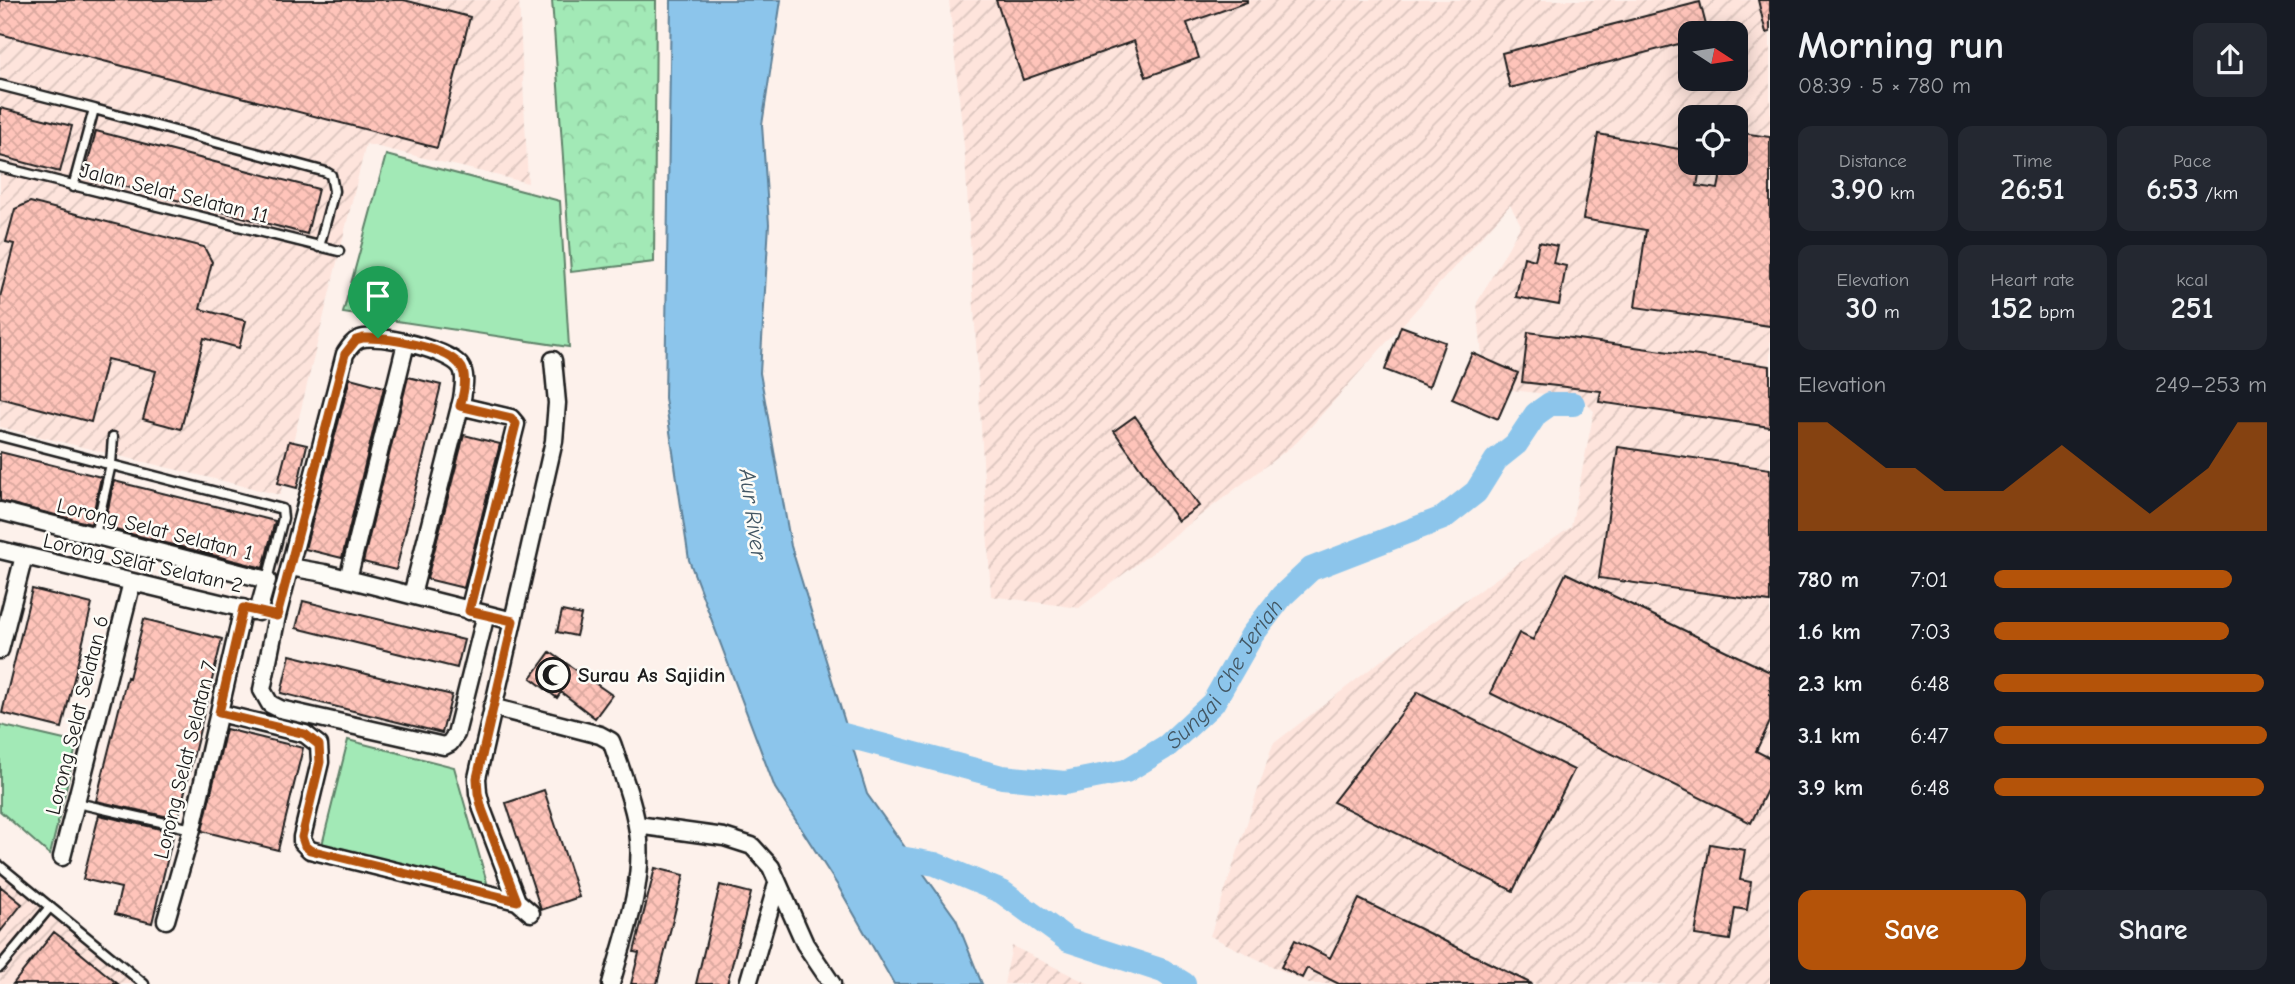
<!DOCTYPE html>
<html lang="en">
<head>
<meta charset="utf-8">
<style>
	body { margin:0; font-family:"Comic Neue",sans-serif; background:#242831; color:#f1f3f6; height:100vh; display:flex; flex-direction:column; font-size:26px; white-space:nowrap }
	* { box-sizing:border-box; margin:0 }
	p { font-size:23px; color:#9ea1a6 }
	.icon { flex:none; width:38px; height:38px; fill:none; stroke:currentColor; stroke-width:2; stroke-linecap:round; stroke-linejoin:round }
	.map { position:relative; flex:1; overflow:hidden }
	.drawer { display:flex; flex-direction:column; background:#171b24; width:525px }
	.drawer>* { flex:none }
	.needle { width:46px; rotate:102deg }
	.tools { position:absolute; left:1678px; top:21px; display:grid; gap:14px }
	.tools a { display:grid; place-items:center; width:70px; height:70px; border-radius:14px; background:#171b24; box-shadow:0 4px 18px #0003; font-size:35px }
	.pin { position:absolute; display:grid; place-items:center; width:60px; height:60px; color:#fff; margin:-72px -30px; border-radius:50% 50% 50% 0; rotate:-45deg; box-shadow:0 0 7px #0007 }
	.pin .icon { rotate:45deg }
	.round { display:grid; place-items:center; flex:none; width:74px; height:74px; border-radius:14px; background:#242831 }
	.head { display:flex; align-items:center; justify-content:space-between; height:119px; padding:0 28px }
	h1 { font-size:38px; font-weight:700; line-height:52px }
	.stats { display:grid; grid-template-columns:repeat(3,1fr); gap:10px; height:119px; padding:7px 28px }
	.stats div { display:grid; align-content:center; border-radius:14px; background:#242831; text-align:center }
	.stats b { font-size:30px; font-weight:700 }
	.stats small { font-size:19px; font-weight:400 }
	.stats p { font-size:19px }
	.chart { height:196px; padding:14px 28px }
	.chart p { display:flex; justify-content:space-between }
	.chart svg { width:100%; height:126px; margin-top:7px; fill:#b45309; opacity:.7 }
	.cta { display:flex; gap:14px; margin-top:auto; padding:14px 28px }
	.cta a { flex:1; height:80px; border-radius:14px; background:#b45309; color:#fff; font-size:28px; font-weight:700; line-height:80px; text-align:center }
	.cta a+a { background:#242831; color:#f1f3f6 }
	ul { padding:0 28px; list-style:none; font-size:23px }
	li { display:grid; grid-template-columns:112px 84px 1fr; align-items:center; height:52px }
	li i { height:18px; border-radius:9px; background:#b45309 }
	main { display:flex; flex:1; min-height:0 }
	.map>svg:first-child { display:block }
	.industrial { fill:url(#industrial-furrows); fill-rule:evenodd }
	.green { fill:#a2e9b6; stroke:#5f8269; stroke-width:2 }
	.forest { fill:url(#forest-crowns); stroke:#5f8269; stroke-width:2 }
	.water { fill:#8cc5eb; stroke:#5f8198; stroke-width:2 }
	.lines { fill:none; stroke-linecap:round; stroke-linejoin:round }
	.river { stroke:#8cc5eb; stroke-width:24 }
	.building { fill:url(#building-cross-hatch); stroke:#1c1c1c; stroke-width:2 }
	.service-casing { stroke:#1c1c1c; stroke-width:13 }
	.minor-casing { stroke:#1c1c1c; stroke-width:21 }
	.service { stroke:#fdfcf7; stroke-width:8 }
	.minor { stroke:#fdfcf7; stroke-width:16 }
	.route-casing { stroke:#fff; stroke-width:14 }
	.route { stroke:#b45309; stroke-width:9 }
	.labels { text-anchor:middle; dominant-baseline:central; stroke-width:5; stroke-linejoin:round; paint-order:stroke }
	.street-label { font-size:21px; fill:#1c1c1c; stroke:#fdfcf7 }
	.poi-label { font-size:21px; font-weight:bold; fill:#1c1c1c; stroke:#fdfcf7; text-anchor:start }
	.water-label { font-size:23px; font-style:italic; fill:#435764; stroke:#fdfcf7 }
</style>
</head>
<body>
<main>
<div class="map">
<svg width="1770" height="984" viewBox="0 0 1770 984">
	<defs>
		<pattern id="industrial-furrows" width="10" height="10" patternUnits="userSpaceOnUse" patternTransform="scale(1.75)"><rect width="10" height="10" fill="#fee4dc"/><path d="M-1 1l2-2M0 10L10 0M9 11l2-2" fill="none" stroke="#d9c3bc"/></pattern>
		<pattern id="forest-crowns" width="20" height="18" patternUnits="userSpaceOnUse" patternTransform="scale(1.75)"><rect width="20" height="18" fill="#a2e9b6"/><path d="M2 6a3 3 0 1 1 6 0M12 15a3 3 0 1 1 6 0" fill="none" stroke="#8bc79c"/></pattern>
		<pattern id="building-cross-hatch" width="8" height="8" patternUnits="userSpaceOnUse" patternTransform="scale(1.75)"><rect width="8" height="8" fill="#ffc4ba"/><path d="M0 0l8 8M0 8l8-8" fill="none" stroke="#daa89f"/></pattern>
	</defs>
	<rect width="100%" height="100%" fill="#fdf1eb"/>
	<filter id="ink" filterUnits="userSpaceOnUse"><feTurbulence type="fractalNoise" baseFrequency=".0143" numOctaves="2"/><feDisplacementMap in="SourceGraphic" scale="14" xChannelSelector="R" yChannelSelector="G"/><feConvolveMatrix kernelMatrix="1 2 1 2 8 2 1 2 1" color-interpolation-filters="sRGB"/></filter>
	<g filter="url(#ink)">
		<path class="industrial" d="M0 0H519L528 183 366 144 280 495 0 427Z
			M949 0H1770V984H1309L1210 936 1273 744 1413 636 1571 527 1594 411 1581 398 1485 387 1477 303 1521 225 1510 205 1297 442 1079 608 991 596 965 156ZM1690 33H1736V79H1690ZM1690 117H1736V163H1690Z
			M0 870 140 984H0Z
			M1012 946 1089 984H1004Z"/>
		<path class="green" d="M386 155 560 201 569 347 343 313Z
			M0 725 77 743 50 855 0 811Z
			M348 740 454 767 488 886 322 845Z"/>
		<path class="forest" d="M552 0H656L654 262 571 272Z"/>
		<path class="water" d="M671 0H781L762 125 769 224 760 373 791 546 867 794 956 919 982 984H894L838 886 775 788 689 560 665 398Z"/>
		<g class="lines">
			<g class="river">
				<path id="s1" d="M818 728 1002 777 1065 783 1126 771 1167 746 1213 703 1252 635 1282 596 1311 569 1443 518 1476 492 1496 460 1516 444 1536 414 1550 404H1573"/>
				<path d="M883 855 935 864 1002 892 1068 940 1163 971 1184 984"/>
			</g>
		</g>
		<path class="building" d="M0 0H404L470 17 437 148 0 34Z
			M996 0H1247V2L1187 23 1199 58 1146 77 1134 41 1023 80Z
			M1758 0H1770V32L1766 33Z
			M1700 2 1708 33H1690V41L1510 88 1502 53Z
			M0 108 72 126 60 172 0 156Z
			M96 131 318 189 307 234 84 176Z
			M1736 132 1770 137V326L1635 307 1646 230 1583 219 1598 134 1690 151V163H1701L1697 186 1718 189 1723 163H1736Z
			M30 202 204 247 212 262 200 309 246 321 239 348 204 338 181 429 143 419 156 371 107 359 91 422 0 398V297L14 244 6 242 15 209Z
			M1539 242 1557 246 1553 263 1566 266 1559 305 1516 297 1524 257 1535 260Z
			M1401 326 1445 342 1429 387 1385 370Z
			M1528 332 1770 366V427L1599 402 1601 391 1522 382Z
			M1472 353 1518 373 1498 419 1452 399Z
			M408 377 441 385 396 570 363 562Z
			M350 378 384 387 342 558 305 549Z
			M1135 416 1199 506 1178 521 1114 431Z
			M464 435 500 444 464 588 427 579Z
			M289 441 307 445 297 488 278 483Z
			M1618 447 1770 469V602L1599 578Z
			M0 452 101 477 91 524 0 501Z
			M114 481 275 521 263 568 104 527Z
			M1566 573 1770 672V722L1756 751 1770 758V784L1751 823 1490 693 1519 633 1533 640Z
			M32 589 92 604 62 728 2 713Z
			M303 601 464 640 457 668 296 628Z
			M562 611 581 615 576 636 557 632Z
			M144 619 222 639 178 819 96 801 127 677 129 678Z
			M550 652 612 695 595 718 561 692 557 698 531 678Z
			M290 655 452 695 442 733 281 693Z
			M1418 692 1574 770 1513 891 1333 802Z
			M226 729 303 748 278 850 202 831Z
			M544 790 579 897 541 910 506 803Z
			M99 815 174 832 152 923 115 914 121 888 83 879Z
			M1710 844 1745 850 1740 880 1751 882 1747 910 1735 908 1730 940 1695 935Z
			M655 868 684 875 657 984H631L639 953 634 952Z
			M720 885 751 893 727 984H696Z
			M0 886 22 904 0 932Z
			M1359 899 1532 984H1339L1307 968 1302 978 1281 967 1295 940 1330 958Z
			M54 932 71 945 118 984H13Z"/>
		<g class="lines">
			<g class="service-casing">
				<path id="service" d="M0 85 94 109 73 187
					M94 109 326 172 331 175 334 191 319 247
					M0 167 339 251
					M0 436 282 509 283 518 267 580
					M95 535 111 464 113 437
					M77 803 192 829
					M0 866 50 907
					M0 967 50 907 144 984"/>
			</g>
			<g class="minor-casing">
				<path id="minor" d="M460 406 511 418 516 424 469 611
					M0 511 267 580 258 612
					M0 550 253 611
					M290 567 324 573 513 621
					M348 579 406 343
					M412 595 462 399C463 389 467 376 461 367 452 351 378 332 360 339 352 342 349 348 345 354L277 616 262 690 270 704 280 709 444 746 450 743 456 734 486 614
					M0 650 24 556
					M492 707 600 735 611 741 613 746C623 776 636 809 639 840 643 888 623 939 611 984
					M219 713 305 734 319 745 320 762 302 837V842L310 850 517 901
					M637 825 724 837 752 846 771 867 805 944 832 984
					M62 857 132 582
					M531 913 517 901 482 809 478 793 477 778 554 441 557 403 553 360
					M166 920 192 829 243 608
					M748 984 777 884"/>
			</g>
			<use href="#service" class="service"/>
			<use href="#minor" class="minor"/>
		</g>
	</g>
	<g class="lines" filter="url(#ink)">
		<g class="route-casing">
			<path id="route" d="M363 338C386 337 450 347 462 368 467 378 463 396 460 406L511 418 516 424 469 611 513 621 477 778 478 793 482 809 517 901 310 850 305 846 302 837 320 762 319 745 305 734 219 713 243 608 277 616 345 354 356 340Z"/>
		</g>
		<use href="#route" class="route"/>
	</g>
	<defs>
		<g id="mosque-ring" transform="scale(1.75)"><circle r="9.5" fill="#fdfcf7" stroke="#1c1c1c" stroke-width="1.5"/><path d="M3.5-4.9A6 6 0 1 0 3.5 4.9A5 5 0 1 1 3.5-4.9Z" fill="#1c1c1c"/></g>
	</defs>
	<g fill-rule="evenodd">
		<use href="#mosque-ring" x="553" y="675"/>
	</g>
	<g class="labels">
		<g class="street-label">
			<text transform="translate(174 193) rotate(14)">Jalan Selat Selatan 11</text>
			<text transform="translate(155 529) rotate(14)">Lorong Selat Selatan 1</text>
			<text transform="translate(143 563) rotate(13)">Lorong Selat Selatan 2</text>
			<text transform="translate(77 715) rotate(-76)">Lorong Selat Selatan 6</text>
			<text transform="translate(185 760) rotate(-76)">Lorong Selat Selatan 7</text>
		</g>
		<g class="poi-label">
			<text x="578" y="675">Surau As Sajidin</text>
		</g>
		<g class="water-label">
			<text transform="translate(753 514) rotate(82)">Aur River</text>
			<text stroke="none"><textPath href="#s1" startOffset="457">Sungai Che Jeriah</textPath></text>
		</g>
	</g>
</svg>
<div class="tools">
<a><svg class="needle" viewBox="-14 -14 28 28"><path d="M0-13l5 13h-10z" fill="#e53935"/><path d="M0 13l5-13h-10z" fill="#9ea1a6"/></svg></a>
<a><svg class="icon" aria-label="locate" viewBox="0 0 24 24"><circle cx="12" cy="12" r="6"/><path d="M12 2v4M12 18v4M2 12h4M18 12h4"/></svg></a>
</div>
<div class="pin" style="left:378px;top:338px;background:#1e9e55"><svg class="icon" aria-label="arrive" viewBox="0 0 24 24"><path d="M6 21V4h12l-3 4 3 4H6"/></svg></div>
</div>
<section class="drawer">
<div class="head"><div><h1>Morning run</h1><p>08:39 · 5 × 780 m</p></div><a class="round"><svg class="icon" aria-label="share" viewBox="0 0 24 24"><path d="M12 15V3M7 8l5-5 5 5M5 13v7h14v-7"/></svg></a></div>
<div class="stats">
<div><p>Distance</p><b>3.90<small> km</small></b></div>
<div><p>Time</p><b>26:51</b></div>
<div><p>Pace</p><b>6:53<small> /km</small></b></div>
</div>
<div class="stats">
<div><p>Elevation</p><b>30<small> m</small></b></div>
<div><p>Heart rate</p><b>152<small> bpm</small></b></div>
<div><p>kcal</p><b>251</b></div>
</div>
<div class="chart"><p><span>Elevation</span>249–253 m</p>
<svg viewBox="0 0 160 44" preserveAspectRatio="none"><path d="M0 44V6L10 6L20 14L30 22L40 22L50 30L60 30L70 30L80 22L90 14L100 22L110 30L120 38L130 30L140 22L150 6L160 6V44z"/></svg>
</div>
<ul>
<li><b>780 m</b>7:01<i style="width:87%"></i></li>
<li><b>1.6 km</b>7:03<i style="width:86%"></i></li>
<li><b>2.3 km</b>6:48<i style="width:99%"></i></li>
<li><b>3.1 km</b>6:47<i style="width:100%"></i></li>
<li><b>3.9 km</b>6:48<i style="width:99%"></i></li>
</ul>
<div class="cta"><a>Save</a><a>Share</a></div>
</section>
</main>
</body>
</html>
